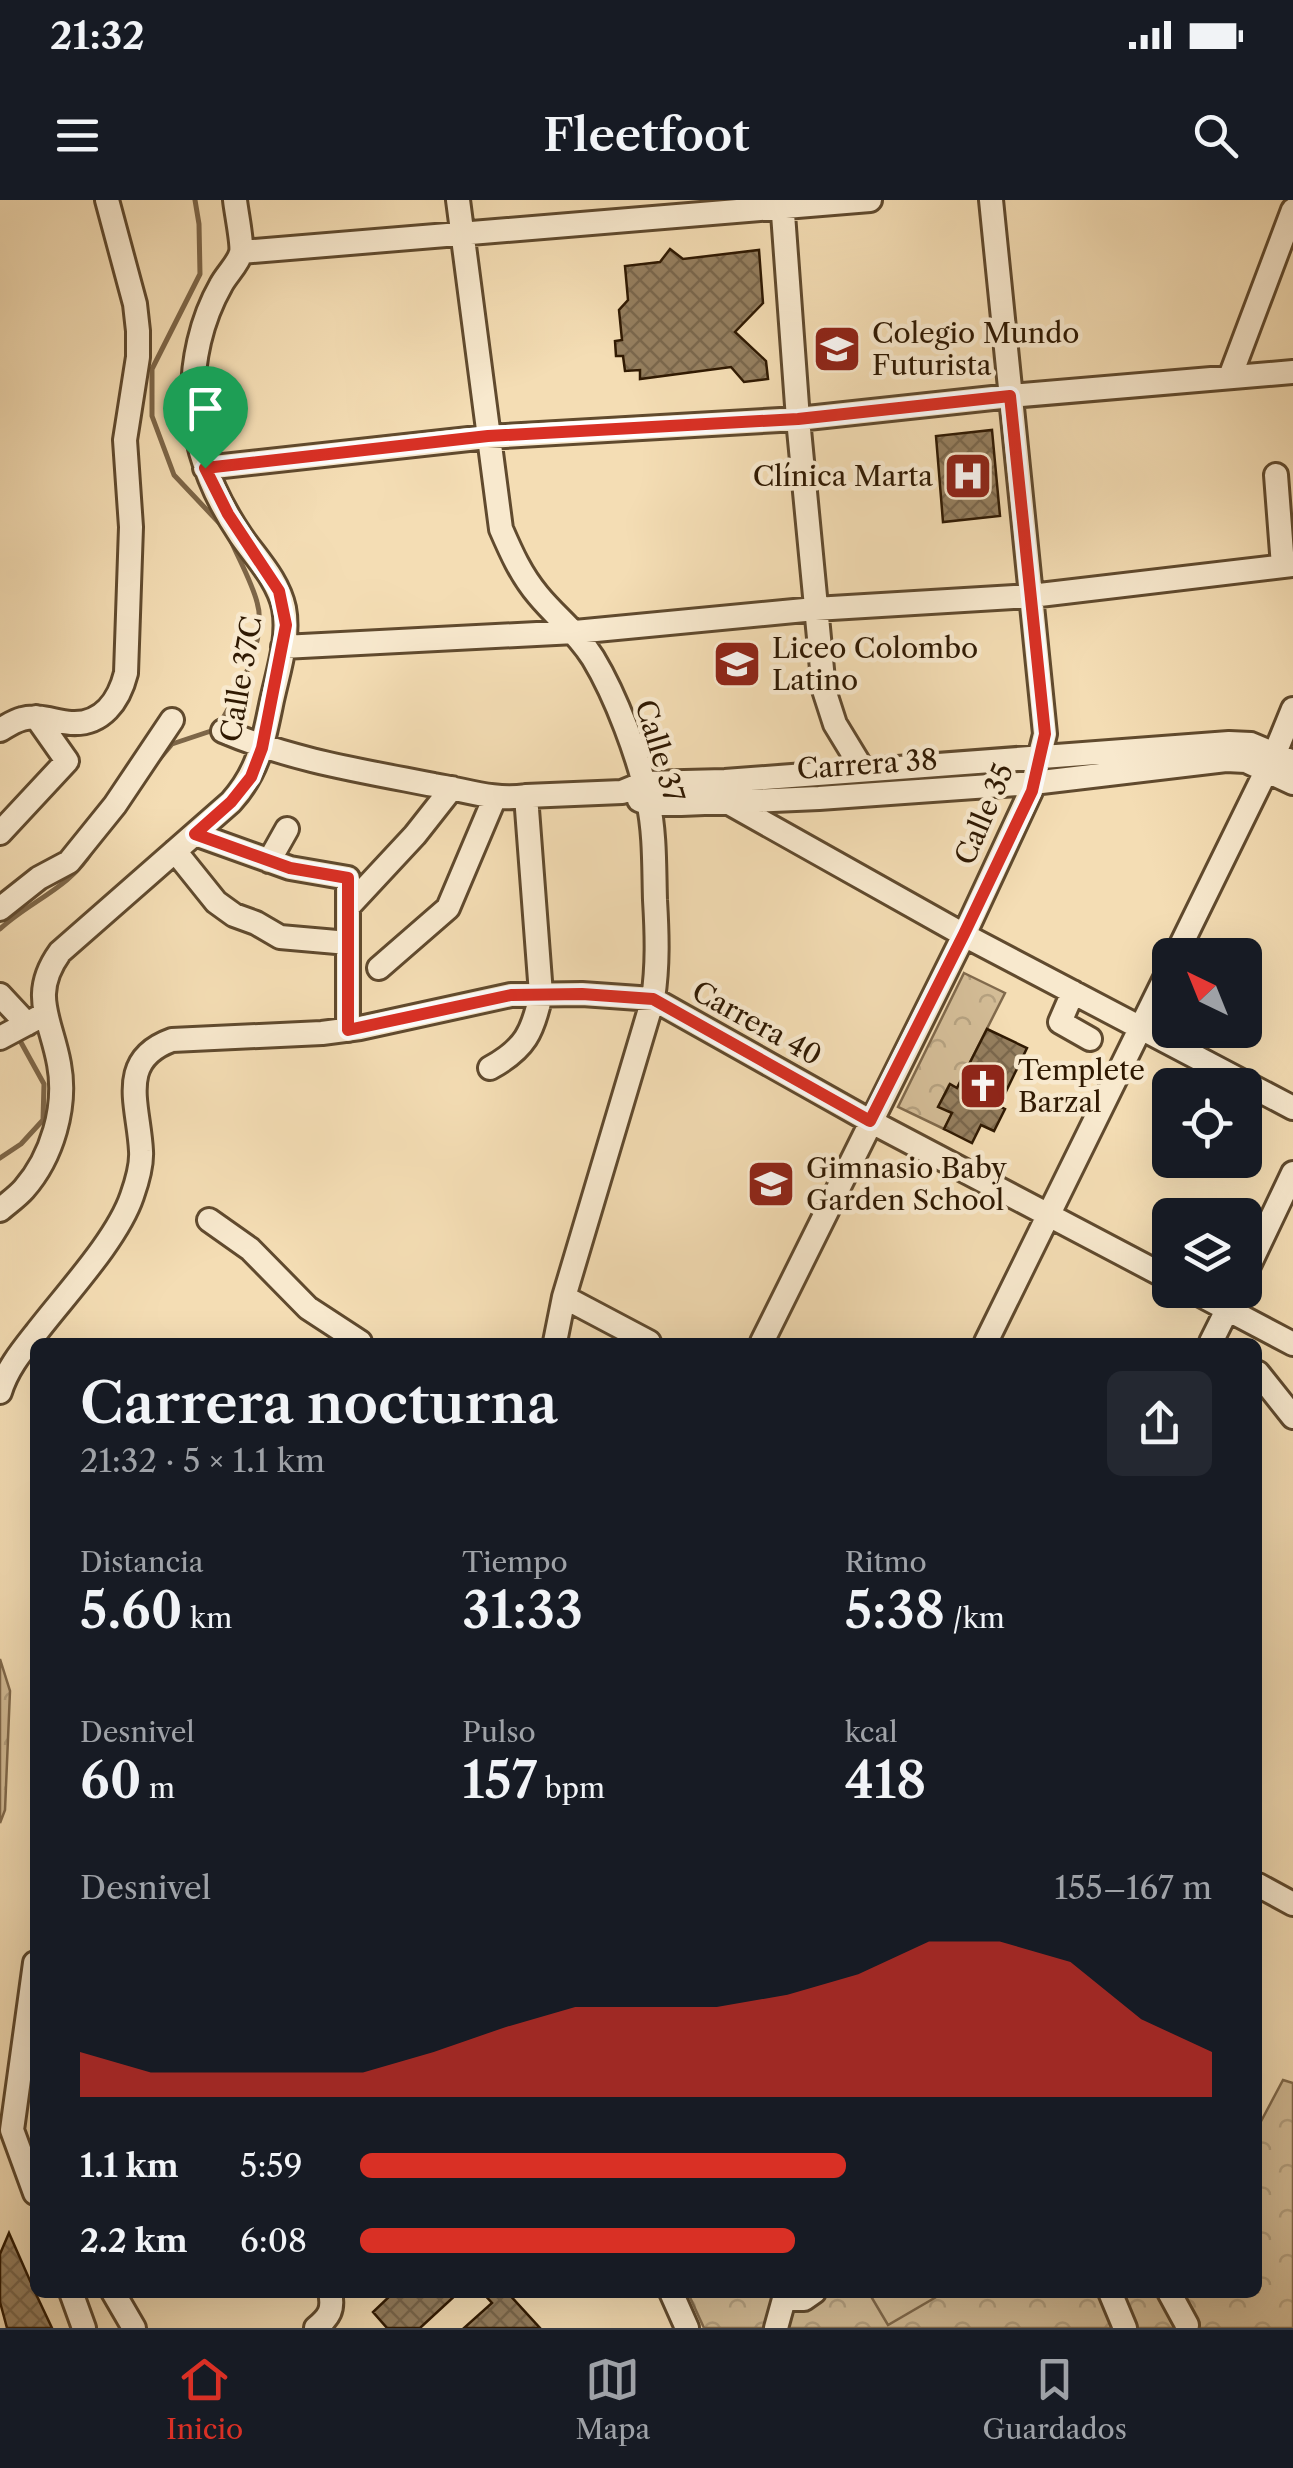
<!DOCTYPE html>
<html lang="es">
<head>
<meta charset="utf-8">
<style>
	body { margin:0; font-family:"Libre Caslon Text",serif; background:#242831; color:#f1f3f6; height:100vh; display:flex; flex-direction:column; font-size:38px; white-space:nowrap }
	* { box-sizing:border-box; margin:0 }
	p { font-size:32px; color:#9ea1a6 }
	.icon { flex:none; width:55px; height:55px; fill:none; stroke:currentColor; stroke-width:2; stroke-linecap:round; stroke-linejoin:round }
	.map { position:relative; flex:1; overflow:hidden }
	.side { position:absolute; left:30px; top:1138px; width:1232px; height:960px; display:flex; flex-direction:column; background:#171b24; border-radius:15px; box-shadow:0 10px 40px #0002 }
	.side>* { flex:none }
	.needle { width:65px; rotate:317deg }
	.fabs { position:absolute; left:1152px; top:738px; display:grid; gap:20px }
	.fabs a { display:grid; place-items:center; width:110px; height:110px; border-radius:15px; background:#171b24; box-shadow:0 10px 40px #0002; font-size:50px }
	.pin { position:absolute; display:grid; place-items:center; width:85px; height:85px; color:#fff; margin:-102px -42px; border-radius:50% 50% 50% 0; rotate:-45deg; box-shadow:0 0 10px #0007 }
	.pin .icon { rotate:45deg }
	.round { display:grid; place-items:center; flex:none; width:105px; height:105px; border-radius:15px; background:#242831 }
	.headline { display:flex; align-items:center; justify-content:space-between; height:170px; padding:0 50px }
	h1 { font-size:55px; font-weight:600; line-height:75px }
	.stats { display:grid; grid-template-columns:repeat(3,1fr); gap:15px; height:170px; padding:10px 50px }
	.stats div { display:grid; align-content:center }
	.stats b { font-size:50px; font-weight:600 }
	.stats small { font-size:28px; font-weight:400 }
	.stats p { font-size:28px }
	.chart { height:280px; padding:20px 50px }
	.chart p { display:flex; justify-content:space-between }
	.chart svg { width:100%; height:180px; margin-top:10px; fill:#d93025; opacity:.7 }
	ul { padding:0 50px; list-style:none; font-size:32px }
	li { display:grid; grid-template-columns:160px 120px 1fr; align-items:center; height:75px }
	li i { height:25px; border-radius:12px; background:#d93025 }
	.status { display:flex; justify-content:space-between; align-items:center; height:70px; padding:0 50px; background:#171b24; direction:ltr }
	.status svg { height:28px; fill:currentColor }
	header { display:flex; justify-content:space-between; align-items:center; height:130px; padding:0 50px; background:#171b24; font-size:45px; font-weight:600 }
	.tab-bar { display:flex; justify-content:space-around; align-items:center; height:140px; border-top:2px solid #363941; background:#171b24; font-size:28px; color:#9ea1a6 }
	.tab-bar a { display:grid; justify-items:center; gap:5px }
	.tab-bar .on { color:#d93025 }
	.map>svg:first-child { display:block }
	.forest { fill:url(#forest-crowns); stroke:#816a4c; stroke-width:2.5 }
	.pitch { fill:#d3bc96; stroke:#816a4c; stroke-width:2.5 }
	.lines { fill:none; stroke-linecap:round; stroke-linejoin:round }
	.stream { stroke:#7d6648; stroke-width:5 }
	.building { fill:url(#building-cross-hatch); stroke:#2f1902; stroke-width:2.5 }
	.minor-casing { stroke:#604a2e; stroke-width:28 }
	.minor { stroke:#f8e9ce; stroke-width:22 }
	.route-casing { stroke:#fff; stroke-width:20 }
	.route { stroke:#d93025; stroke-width:12 }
	.labels { text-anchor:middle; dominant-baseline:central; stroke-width:9; stroke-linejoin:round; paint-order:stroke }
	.poi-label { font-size:28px; fill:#2f1902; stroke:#f8e9ce; text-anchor:start }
	.street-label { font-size:28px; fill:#2f1902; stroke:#f8e9ce }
</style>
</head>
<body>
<div class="status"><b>21:32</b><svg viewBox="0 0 49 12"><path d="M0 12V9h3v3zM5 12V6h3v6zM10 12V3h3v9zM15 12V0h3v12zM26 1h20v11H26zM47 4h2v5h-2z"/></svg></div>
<header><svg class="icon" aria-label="menu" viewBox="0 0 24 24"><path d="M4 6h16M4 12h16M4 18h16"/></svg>Fleetfoot<svg class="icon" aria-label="search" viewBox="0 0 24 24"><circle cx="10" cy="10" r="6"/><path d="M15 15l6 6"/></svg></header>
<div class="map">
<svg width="1293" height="2128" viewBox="0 0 1293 2128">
	<defs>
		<pattern id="forest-crowns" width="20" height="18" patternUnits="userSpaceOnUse" patternTransform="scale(2.5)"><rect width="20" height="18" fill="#d3bc96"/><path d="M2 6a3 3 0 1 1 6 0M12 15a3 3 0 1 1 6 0" fill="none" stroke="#b5a180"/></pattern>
		<pattern id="building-cross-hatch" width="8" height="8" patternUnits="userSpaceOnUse" patternTransform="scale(2.5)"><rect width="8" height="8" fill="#957f5f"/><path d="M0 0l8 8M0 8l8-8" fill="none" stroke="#7a674c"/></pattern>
	</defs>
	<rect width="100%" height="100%" fill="#f4ddb4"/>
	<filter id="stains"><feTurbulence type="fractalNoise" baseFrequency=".002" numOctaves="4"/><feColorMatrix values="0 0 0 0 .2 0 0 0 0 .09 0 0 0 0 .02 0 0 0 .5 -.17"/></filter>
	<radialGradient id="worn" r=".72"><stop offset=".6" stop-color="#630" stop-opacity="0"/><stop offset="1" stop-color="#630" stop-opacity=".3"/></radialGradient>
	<path class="forest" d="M964 773 1005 793 957 888 949 885 939 906 952 913 944 929 898 907Z
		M0 1459 10 1491 5 1610 0 1623Z
		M1283 1880 1293 1883V2128H704L688 2093 1258 2092V1927Z"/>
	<path class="pitch" d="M869 2093H943L888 2125Z"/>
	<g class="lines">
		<path class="stream" d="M195 0 199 24 200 74 152 169V216L174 275 223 327
			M157 562 172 544 217 529C235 496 269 442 257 402 251 380 238 358 229 336
			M0 729C30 701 70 688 92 651
			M0 958 21 944 43 920 44 884 18 837"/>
	</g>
	<path class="building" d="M670 49 683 59 759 50 763 103 735 132 766 161 768 179 744 182 731 167 640 179V170L625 171 623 156H616L615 141 622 140 619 110 628 100 625 66 660 62Z
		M992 230 1000 316 943 322 936 236Z
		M987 829 1027 848 999 906 1005 909 994 931 981 925 972 943 944 929 952 913 938 907 950 884 957 888Z
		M9 2033 35 2092 52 2128H7L0 2102V2054Z
		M394 2092H459L420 2128H387L373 2112Z
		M482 2092H507L540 2128H464L492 2103Z"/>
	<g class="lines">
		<g class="minor-casing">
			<path id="minor" d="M458 0 501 329C511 352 521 375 538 395 557 418 576 431 593 458 616 496 639 557 648 601 655 633 654 667 655 700 657 734 658 765 653 799L564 1097 555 1142
				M782 0 798 219 824 490 835 524 863 570
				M241 52 870 0
				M1230 177 1293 10
				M205 268 487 237 798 219 1011 196 1293 172
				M1276 275 1283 366
				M283 447 575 432 815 409 1031 396 1293 365
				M0 530C7 526 14 521 22 519 38 514 55 522 71 523 102 525 119 501 126 473L131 327 125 240 138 157V131L135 104 107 0
				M223 531C291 560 362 571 434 585 466 590 494 601 526 596L622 592 644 583 725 581 1229 543 1251 544 1293 562
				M639 600 649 604H681L819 598 1033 583 1226 560 1246 561 1293 583
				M729 603 964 735 1293 908
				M0 633 67 561 36 517
				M195 634 290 668 348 678V830
				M175 651 216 702 234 715 256 723 280 737 348 743
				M269 661 287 629
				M348 707 415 635 452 588
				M0 709 39 678 69 662 115 605 172 520
				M1176 755 1275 553 1293 509
				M379 768 448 708 495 597
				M1073 792 1060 822 1090 839
				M0 795 27 824
				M0 838 45 814
				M490 868C525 849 533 832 541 794L526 596
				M0 1010C8 1003 17 997 24 989 52 957 67 907 59 864 51 819 29 795 60 752L231 602C258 572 263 544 271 505 277 475 290 439 284 408 278 380 257 359 241 336 214 296 195 251 193 202 192 162 201 120 221 85 226 75 238 64 241 53 243 44 236 11 235 0
				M209 1020 250 1049 308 1108 360 1142
				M1245 1074 1293 973
				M1191 1090 1293 1144
				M564 1097 649 1142
				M762 1142 964 735 1031 591 1045 534 991 0
				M986 1142 1170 768
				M1211 1142 1237 1090
				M1258 1173 1293 1217
				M0 1192C7 1169 21 1152 36 1133 65 1095 117 1040 132 996 137 982 142 966 141 951 139 906 116 860 172 840L322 833 360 828 511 795 582 794 653 799 870 921 1170 1079
				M1258 1685 1293 1704
				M35 1763 12 1930 35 1993
				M71 2092 84 2128
				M113 2092 134 2128
				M671 2092 687 2128
				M1110 2092 1125 2128
				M1169 2092 1187 2125
				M316 2128C329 2117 334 2110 330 2092
				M776 2128 784 2099H804L814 2092"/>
		</g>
		<use href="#minor" class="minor"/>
	</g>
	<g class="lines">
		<g class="route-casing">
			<path id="route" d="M1010 196 1045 534 1032 591 964 734 870 921 653 799 582 794 511 795 348 830V678L290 668 195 634 231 602 251 577 262 548 286 425 279 391 228 314 205 268 488 236 798 219Z"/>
		</g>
		<use href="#route" class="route"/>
	</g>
	<defs>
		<g id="school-square" transform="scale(2.5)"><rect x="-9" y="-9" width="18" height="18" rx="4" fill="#8f2418" stroke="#f8e9ce"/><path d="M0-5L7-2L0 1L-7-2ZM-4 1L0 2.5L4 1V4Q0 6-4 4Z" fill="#fff"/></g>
		<g id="hospital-square" transform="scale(2.5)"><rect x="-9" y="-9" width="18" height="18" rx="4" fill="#8f2418" stroke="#f8e9ce"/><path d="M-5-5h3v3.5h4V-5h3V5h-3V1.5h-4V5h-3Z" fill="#fff"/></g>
		<g id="church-square" transform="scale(2.5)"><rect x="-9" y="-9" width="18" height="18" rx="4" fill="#8f2418" stroke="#f8e9ce"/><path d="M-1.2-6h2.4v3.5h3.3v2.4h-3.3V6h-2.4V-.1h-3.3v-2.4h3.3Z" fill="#fff"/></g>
	</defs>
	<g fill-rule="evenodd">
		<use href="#school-square" x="837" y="149"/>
		<use href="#hospital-square" x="968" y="276"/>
		<use href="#school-square" x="737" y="464"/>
		<use href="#church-square" x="983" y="886"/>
		<use href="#school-square" x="771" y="984"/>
	</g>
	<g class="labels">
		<g class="poi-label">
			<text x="872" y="133">Colegio Mundo<tspan x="872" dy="32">Futurista</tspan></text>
			<text x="933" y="276" text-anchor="end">Clínica Marta</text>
			<text x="772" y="448">Liceo Colombo<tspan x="772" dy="32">Latino</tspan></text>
			<text x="1018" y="870">Templete<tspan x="1018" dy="32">Barzal</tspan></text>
			<text x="806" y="968">Gimnasio Baby<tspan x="806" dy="32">Garden School</tspan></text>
		</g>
		<g class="street-label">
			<text transform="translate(241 479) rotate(-80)">Calle 37C</text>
			<text transform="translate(660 551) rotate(73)">Calle 37</text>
			<text transform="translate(867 564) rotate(-4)">Carrera 38</text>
			<text transform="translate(984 614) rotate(-67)">Calle 35</text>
			<text transform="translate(757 823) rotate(29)">Carrera 40</text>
		</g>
	</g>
	<rect width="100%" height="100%" filter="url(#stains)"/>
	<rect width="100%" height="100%" fill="url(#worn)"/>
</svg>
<div class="fabs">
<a><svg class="needle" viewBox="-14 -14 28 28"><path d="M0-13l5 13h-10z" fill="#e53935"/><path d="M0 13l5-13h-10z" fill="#9ea1a6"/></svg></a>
<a><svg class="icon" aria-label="locate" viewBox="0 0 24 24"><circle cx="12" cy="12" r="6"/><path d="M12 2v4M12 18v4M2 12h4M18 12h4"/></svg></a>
<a><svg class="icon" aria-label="layers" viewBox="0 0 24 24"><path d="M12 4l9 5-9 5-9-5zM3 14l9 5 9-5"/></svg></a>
</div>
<div class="pin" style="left:205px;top:268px;background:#1e9e55"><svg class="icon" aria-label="arrive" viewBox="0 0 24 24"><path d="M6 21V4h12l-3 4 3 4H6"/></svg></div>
<section class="side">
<div class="headline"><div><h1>Carrera nocturna</h1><p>21:32 · 5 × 1.1 km</p></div><a class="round"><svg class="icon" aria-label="share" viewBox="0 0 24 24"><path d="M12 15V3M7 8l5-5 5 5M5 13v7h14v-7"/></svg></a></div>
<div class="stats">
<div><p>Distancia</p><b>5.60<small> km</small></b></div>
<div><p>Tiempo</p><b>31:33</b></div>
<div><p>Ritmo</p><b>5:38<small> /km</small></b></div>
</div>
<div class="stats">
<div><p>Desnivel</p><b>60<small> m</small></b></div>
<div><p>Pulso</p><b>157<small> bpm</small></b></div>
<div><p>kcal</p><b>418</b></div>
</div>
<div class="chart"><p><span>Desnivel</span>155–167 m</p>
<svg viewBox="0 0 160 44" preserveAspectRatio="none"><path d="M0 44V33L10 38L20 38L30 38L40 38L50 33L60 27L70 22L80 22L90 22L100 19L110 14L120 6L130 6L140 11L150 25L160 33V44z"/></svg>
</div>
<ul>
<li><b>1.1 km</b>5:59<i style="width:57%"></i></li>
<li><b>2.2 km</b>6:08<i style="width:51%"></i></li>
</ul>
</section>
</div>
<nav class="tab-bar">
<a class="on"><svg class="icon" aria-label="home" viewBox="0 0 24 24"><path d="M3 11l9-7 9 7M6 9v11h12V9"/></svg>Inicio</a>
<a><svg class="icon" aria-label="map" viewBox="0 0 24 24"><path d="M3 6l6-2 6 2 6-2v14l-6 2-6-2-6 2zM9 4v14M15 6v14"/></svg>Mapa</a>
<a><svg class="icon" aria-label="saved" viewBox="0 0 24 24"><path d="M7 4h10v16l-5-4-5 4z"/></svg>Guardados</a>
</nav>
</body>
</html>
